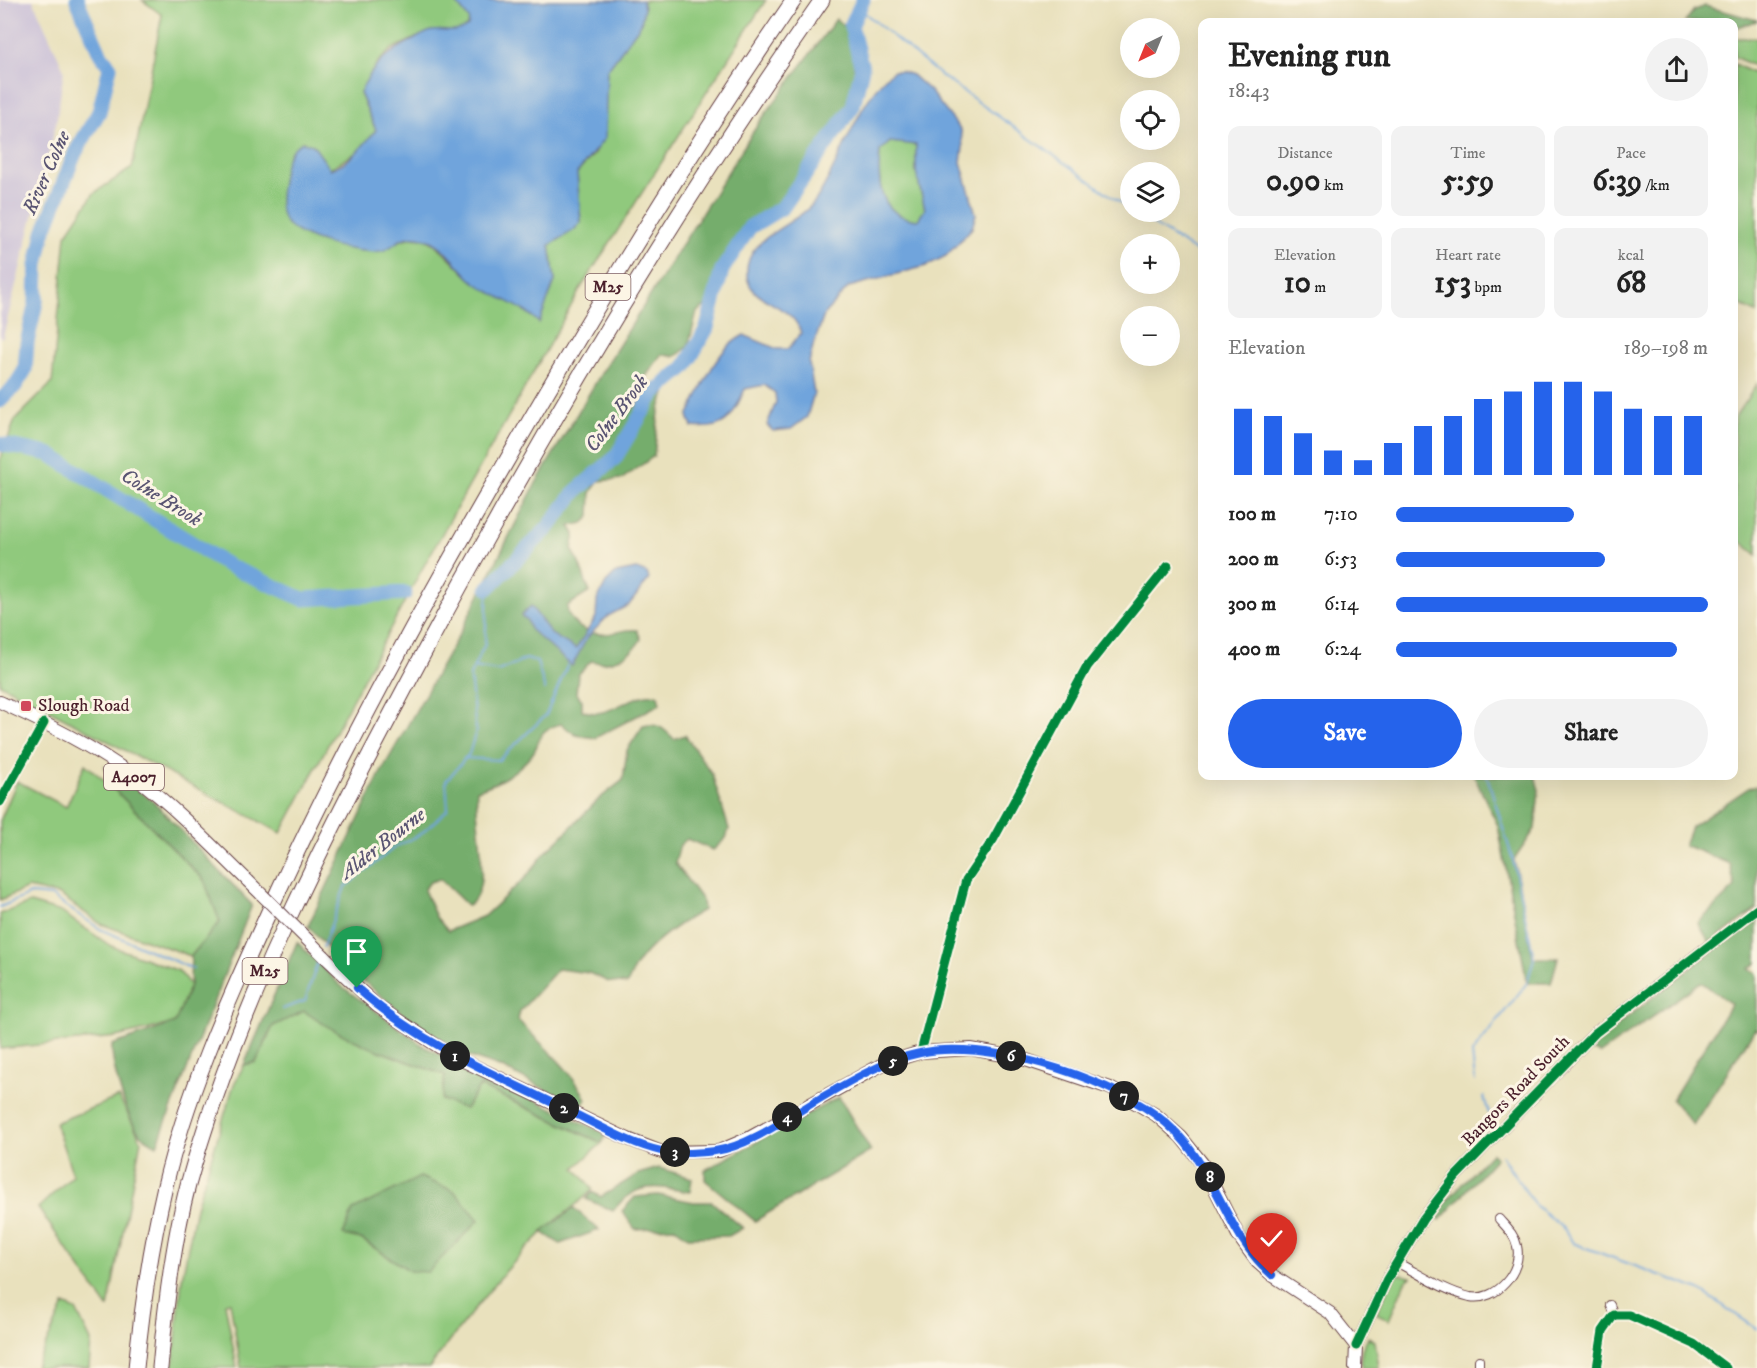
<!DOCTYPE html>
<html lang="en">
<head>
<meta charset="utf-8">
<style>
	body { margin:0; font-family:"IM FELL DW Pica",serif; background:#f2f2f2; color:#222; height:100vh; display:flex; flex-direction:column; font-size:22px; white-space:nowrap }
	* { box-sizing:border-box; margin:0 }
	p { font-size:20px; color:#767676 }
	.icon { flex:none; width:33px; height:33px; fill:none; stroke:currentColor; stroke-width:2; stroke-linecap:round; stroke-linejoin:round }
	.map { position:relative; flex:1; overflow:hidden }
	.panel { position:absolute; left:1198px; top:18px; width:540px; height:762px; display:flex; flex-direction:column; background:#fff; border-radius:12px; box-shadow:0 6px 24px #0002 }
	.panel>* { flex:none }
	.needle { width:39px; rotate:223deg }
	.controls { position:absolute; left:1120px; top:18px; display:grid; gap:12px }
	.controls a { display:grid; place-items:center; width:60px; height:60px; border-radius:50%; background:#fff; box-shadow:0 6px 24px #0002; font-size:30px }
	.pin { position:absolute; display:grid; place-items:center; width:51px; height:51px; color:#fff; margin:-62px -26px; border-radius:50% 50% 50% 0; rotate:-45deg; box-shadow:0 0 6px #0007 }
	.pin .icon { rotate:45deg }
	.km { position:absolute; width:30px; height:30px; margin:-15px; border-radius:50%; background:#222; color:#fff; font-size:16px; line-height:30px; text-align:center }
	.round { display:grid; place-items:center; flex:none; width:63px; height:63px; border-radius:32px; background:#f2f2f2 }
	.head { display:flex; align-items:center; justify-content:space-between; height:102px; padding:0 30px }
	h1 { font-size:33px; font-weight:700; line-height:45px }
	.figures { display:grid; grid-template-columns:repeat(3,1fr); gap:9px; height:102px; padding:6px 30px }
	.figures div { display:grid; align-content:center; border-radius:12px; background:#f2f2f2; text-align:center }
	.figures b { font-size:30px; font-weight:700 }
	.figures small { font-size:16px; font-weight:400 }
	.figures p { font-size:16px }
	.chart { height:168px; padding:12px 30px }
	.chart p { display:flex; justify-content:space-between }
	.chart svg { width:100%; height:108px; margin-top:6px; stroke:#2563eb; stroke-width:6 }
	.cta { display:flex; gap:12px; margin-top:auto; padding:12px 30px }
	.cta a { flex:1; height:69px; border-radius:36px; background:#2563eb; color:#fff; font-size:24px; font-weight:700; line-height:69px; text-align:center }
	.cta a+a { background:#f2f2f2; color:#222 }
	ul { padding:0 30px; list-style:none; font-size:20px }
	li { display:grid; grid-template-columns:96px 72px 1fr; align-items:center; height:45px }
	li i { height:15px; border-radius:8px; background:#2563eb }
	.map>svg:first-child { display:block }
	.industrial { fill:#c9bfd7 }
	.green { fill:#90c97d; stroke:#6d7454; stroke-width:1.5; fill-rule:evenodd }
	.forest { fill:#74ad6c; stroke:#5f664c; stroke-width:1.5 }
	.water { fill:#6fa4dc; stroke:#5c6284; stroke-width:1.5; fill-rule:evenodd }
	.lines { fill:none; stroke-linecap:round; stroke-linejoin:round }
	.stream { stroke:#6fa4dc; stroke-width:2 }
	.river { stroke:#6fa4dc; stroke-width:15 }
	.minor-casing { stroke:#623c41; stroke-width:10 }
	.tertiary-casing { stroke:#623c41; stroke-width:13 }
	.primary-casing { stroke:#623c41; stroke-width:14 }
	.motorway-casing { stroke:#623c41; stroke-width:17 }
	.minor { stroke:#fff; stroke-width:8 }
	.tertiary { stroke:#fff; stroke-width:10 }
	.primary { stroke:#fff; stroke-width:12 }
	.motorway { stroke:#fff; stroke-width:15 }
	.primary-bridge-casing { stroke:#623c41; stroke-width:14; stroke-linecap:butt }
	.primary-bridge { stroke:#fff; stroke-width:12 }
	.cycleway-casing { stroke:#fcf5e5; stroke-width:13 }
	.cycleway { stroke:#00873e; stroke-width:9 }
	.route-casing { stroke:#fff; stroke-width:12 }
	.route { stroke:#2563eb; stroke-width:8 }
	.poi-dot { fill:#d1495b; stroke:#fcf5e5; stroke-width:2 }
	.labels { text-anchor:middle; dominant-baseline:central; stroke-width:6; stroke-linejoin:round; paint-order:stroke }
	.shield { fill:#fcf5e5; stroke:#7f5f63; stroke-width:1.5 }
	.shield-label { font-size:16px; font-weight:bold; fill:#4a1f2b }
	.poi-label { font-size:18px; fill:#4a1f2b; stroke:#fcf5e5; text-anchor:start }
	.street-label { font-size:18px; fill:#4a1f2b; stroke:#fcf5e5 }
	.water-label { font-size:20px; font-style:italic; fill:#595472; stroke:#fcf5e5 }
</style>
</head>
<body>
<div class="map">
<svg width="1757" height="1368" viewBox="0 0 1757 1368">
	<rect width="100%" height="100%" fill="#fcf5e5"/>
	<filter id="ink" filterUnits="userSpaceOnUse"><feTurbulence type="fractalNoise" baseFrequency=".0167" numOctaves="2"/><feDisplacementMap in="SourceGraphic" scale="12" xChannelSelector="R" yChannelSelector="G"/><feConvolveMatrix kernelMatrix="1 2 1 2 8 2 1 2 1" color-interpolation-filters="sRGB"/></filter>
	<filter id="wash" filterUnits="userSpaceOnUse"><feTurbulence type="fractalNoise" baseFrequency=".008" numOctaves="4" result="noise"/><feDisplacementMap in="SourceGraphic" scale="24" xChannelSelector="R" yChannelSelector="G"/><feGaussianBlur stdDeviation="1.35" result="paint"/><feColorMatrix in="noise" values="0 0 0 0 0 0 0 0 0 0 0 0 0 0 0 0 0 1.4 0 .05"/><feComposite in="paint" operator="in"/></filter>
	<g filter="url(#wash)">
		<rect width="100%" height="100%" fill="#e9e1bd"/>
		<path class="industrial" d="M0 0H33L64 70 56 124 3 337 0 338Z"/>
		<path class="green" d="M142 0H454L469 19 468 26 458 32 431 31 392 49 377 63 360 93 376 130 359 151 329 169 313 145 303 142 383 250C427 219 440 251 471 279 486 292 510 301 528 311L555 281 550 245 574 230 581 222 577 173 596 152 607 70 641 24 644 8 642 0H766L584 283 421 571 281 833 0 684V460L15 420 52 383 66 235 94 193 132 168 162 15Z
			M1734 38H1757V67L1734 57Z
			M1734 64 1757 75V314L1734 301Z
			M890 142 916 144V172L925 209 918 220C879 217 877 182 880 151Z
			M1757 384V555L1734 536V418Z
			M85 764 110 785 204 880 220 922 191 956 101 924 60 895 28 888 0 900V821L17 781 66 807Z
			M30 903 61 912 111 946 179 971 190 985 175 1023 116 1037 0 1049V914Z
			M304 1011C346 1042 396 1057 445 1075L442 1100 479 1086 602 1143 575 1168 593 1189C577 1206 557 1218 541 1234 500 1274 464 1322 429 1368H241L230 1302 225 1303 237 1368H173L182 1278 196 1207 234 1084 244 1065 256 1062 273 1026ZM420 1177 454 1191 410 1271 361 1239Z
			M119 1097 141 1140 108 1308 38 1208 73 1175 55 1123Z
			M1399 1274 1411 1277 1405 1282 1389 1320 1376 1313 1394 1276Z
			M64 1305 76 1310 91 1341 89 1368H35Z
			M1368 1337 1375 1341 1379 1368H1363L1361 1360 1362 1349Z"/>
		<path class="forest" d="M1705 6 1757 20V21L1734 28V22H1685L1694 10Z
			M836 19 849 30 856 79 848 108 781 205 750 221 722 263 711 302 697 312 688 347 676 356 661 355 627 403 631 410 666 378 669 381 659 412 654 456 622 479 598 481 591 493 590 517 583 523 570 526 575 534 572 549C581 563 583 577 590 592L567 606C567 622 584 633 600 634 613 635 624 628 637 630L641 639C632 656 609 666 591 661L578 675 576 693 582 700V710C608 723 631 690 658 695L660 704 595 738 576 735 561 724C533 731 544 741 530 757 514 774 499 783 477 790 473 819 495 889 468 906L440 879 430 882 424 890 436 917 448 931 484 916 526 877 544 854 600 798 623 780 627 750 643 726C658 722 664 729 674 739L685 735 712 774 729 829 726 838 713 850 687 839 680 845 675 863 702 900 703 910C680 923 649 944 635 967 632 973 630 978 627 984L609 982 589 973 558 969 520 1011 518 1020C541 1045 571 1068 586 1099L581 1107 502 1068 465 1055 407 1017 341 963 308 926 380 774 461 631 536 483 602 372 758 124Z
			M105 766 154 802 252 905 157 1145C152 1142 145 1139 141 1135 127 1121 111 1065 112 1045L175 1023 190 985 191 956 220 922 204 880 110 785Z
			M1474 776H1535L1539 790 1535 829 1514 860 1533 958H1558L1551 983H1527L1498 826Z
			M1757 786V909L1710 943 1698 923 1735 887 1730 864 1684 845 1691 827 1750 787Z
			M1757 916V963L1749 969 1757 974V1030L1755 1029 1693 1125 1672 1100 1731 1004 1701 982 1600 1054 1588 1048Z
			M297 942 340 985 425 1047 606 1134 602 1143 480 1086 465 1109 442 1100 445 1075C396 1057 346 1042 304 1011L273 1026 256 1062 244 1065Z
			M839 1097 871 1151 755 1221 705 1180V1170Z
			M1491 1153 1496 1158 1440 1220 1434 1214Z
			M659 1168 692 1178 690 1192C655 1186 636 1181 613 1211L586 1199 592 1192 601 1197 638 1174Z
			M420 1177 454 1191 479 1220 428 1272 410 1271 361 1239 343 1235 353 1210Z
			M658 1195 694 1202H712L743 1228 729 1236 688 1237 674 1227 635 1229 622 1211 635 1197Z
			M574 1208 599 1230 560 1244 542 1232Z"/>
		<path class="water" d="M454 0C470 0 542 3 549 0H642L644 8 641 24 607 70 605 138 577 173 581 222 574 230 550 245 555 281 539 323C520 303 491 297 471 279 456 265 443 242 423 238 399 232 396 248 381 251 359 255 295 239 284 220 277 208 281 188 283 175 285 161 289 148 303 142L313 145 330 169C350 163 363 146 376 130L360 93C372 65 388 52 415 39 420 36 426 32 432 31 446 29 455 35 468 26L469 19Z
			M893 71H900L912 75 930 91 961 130 963 147 961 162 976 214 972 228 946 256 926 266 849 287 825 313 813 346 809 363 814 393 807 417 791 429 773 431 767 425 776 402 775 393 764 385 745 389C732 417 727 431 692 427L688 416C702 389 715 349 744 335L777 349H788L801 333C793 303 750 304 747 276 743 236 797 226 815 201 840 165 859 96 893 71ZM890 142 916 145V172L925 209 918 220C879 217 877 182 880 151Z
			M636 569 647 573 649 579 629 605 608 616 587 638 572 666 530 629 527 620 521 616 531 606 551 634 576 649 596 617 597 600 606 583 616 573Z"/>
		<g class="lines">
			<path class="stream" d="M861 3 866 14 940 75 1131 210
				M1134 212 1203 256
				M474 667 498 671 526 659 537 662 545 690
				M464 758 499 760 546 715 568 664
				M0 907 31 894 51 896 100 929 193 969
				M323 947 345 887 395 847 421 834 448 809 446 781 469 754 476 731 470 675 485 644 488 588
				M282 1009 305 1001 319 958
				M1475 1081 1472 1053 1527 983 1534 958 1513 860 1487 776
				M1484 1097 1489 1114
				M1501 1155 1535 1205 1565 1230 1573 1243 1700 1290 1757 1329"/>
			<path class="river" d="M0 401 15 386 25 370 27 343 36 302 37 265 44 232 75 153 99 112 110 67 100 53 77 0
				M0 444 49 454 229 566 303 599 405 593
				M488 588 548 528 576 491 615 458 654 393 685 367 707 328 722 270 750 227 783 207 853 106 862 68 851 26 863 0"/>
		</g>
	</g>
	<g filter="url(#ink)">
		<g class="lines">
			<g class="minor-casing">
				<path id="minor" d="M0 802 44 723
					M921 1052 966 880 993 840 1087 667 1168 566
					M1398 1263C1421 1275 1445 1291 1470 1297 1496 1302 1523 1271 1517 1246 1515 1235 1506 1227 1499 1219
					M1610 1305 1614 1315
					M1479 1368V1360
					M1597 1368 1603 1331 1614 1315H1629L1694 1344 1726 1368"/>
			</g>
			<g class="tertiary-casing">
				<path id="tertiary" d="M1356 1346 1387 1279 1423 1219 1456 1176 1595 1033 1757 909"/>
			</g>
			<g class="primary-casing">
				<path id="primary" d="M0 702C47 724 95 747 136 778 177 809 212 846 248 881
					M324 956 377 1006 451 1055 628 1139 662 1152 719 1151 749 1138 883 1064 921 1052 971 1049 1020 1058 1110 1088 1156 1115 1181 1137 1202 1163 1239 1237 1257 1262 1272 1275 1330 1313 1356 1346 1355 1368"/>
			</g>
			<g class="motorway-casing">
				<path id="motorway" d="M136 1368C142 1307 151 1246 165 1186 186 1097 224 1010 262 927 322 793 391 664 463 537 567 354 675 173 794 0
					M160 1368C165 1310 173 1242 188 1185 239 1000 331 827 421 658 542 432 675 210 822 0"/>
			</g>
			<use href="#minor" class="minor"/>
			<use href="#tertiary" class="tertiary"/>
			<use href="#primary" class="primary"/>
			<use href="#motorway" class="motorway"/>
			<g class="primary-bridge-casing">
				<path id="primary-bridge" d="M248 881 324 956"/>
			</g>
			<use href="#primary-bridge" class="primary-bridge"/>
			<g class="cycleway-casing">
				<path id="cycleway" d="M0 802 44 723
					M921 1052 966 880 993 840 1087 667 1168 566
					M1356 1346 1387 1279 1423 1219 1456 1176 1595 1033 1757 909
					M1597 1368 1603 1331 1614 1315H1629L1694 1344 1726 1368"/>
			</g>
			<use href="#cycleway" class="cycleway"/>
		</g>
	</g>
	<g class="lines" filter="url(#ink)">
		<g class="route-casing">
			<path id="route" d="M357 988C418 1043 494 1074 567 1110 597 1124 629 1144 661 1151 678 1155 698 1153 715 1151 750 1147 796 1112 826 1095 855 1078 886 1060 920 1053 984 1038 1103 1076 1156 1115 1217 1159 1220 1229 1272 1275"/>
		</g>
		<use href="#route" class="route"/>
	</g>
	<rect class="poi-dot" x="20" y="700" width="12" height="12" rx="3"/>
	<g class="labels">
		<g class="shield">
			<rect x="585.5" y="274" width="45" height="26" rx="4.5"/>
			<rect x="104" y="764" width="60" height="26" rx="4.5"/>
			<rect x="242.5" y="958" width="45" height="26" rx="4.5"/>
		</g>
		<g class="shield-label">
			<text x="608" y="287">M25</text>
			<text x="134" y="777">A4007</text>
			<text x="265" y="971">M25</text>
		</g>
		<g class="poi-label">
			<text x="38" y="706">Slough Road</text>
		</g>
		<g class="street-label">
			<text transform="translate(1516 1091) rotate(-46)">Bangors Road South</text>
		</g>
		<g class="water-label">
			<text transform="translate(47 173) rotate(-66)">River Colne</text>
			<text transform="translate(617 414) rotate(-53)">Colne Brook</text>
			<text transform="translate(161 498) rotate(32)">Colne Brook</text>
			<text transform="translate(383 844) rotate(-38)">Alder Bourne</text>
		</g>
	</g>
</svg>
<div class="controls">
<a><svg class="needle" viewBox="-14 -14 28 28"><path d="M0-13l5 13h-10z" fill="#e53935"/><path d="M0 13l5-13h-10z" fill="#767676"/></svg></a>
<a><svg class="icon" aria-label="locate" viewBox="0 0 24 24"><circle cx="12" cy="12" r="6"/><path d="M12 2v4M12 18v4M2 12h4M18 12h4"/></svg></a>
<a><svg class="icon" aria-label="layers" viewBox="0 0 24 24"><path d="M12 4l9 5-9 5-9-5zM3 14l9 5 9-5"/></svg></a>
<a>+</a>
<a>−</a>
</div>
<div class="pin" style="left:357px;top:988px;background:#1e9e55"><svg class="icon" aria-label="arrive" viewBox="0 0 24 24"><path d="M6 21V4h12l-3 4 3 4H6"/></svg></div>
<div class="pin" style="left:1272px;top:1275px;background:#d93025"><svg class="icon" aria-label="check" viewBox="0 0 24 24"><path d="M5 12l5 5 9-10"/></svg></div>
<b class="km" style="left:455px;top:1056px">1</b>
<b class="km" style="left:564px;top:1108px">2</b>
<b class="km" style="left:675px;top:1152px">3</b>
<b class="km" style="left:787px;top:1117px">4</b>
<b class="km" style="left:893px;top:1061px">5</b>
<b class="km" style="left:1011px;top:1056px">6</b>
<b class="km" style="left:1124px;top:1096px">7</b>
<b class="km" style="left:1210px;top:1177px">8</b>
<section class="panel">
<div class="head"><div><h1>Evening run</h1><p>18:43</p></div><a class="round"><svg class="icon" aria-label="share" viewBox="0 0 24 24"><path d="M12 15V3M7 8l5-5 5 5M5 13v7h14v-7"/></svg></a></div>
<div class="figures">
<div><p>Distance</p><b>0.90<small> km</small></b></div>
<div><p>Time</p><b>5:59</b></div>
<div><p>Pace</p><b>6:39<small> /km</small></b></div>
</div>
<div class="figures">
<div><p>Elevation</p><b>10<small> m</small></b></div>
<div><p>Heart rate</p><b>153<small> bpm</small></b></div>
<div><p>kcal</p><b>68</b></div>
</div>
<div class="chart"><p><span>Elevation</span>189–198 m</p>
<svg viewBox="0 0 160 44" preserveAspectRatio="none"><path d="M5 44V17M15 44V20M25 44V27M35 44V34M45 44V38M55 44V31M65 44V24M75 44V20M85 44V13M95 44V10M105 44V6M115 44V6M125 44V10M135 44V17M145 44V20M155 44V20"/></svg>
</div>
<ul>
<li><b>100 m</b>7:10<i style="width:57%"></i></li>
<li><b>200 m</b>6:53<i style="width:67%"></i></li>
<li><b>300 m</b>6:14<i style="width:100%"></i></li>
<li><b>400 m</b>6:24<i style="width:90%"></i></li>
</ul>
<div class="cta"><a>Save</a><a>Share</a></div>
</section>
</div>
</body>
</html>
